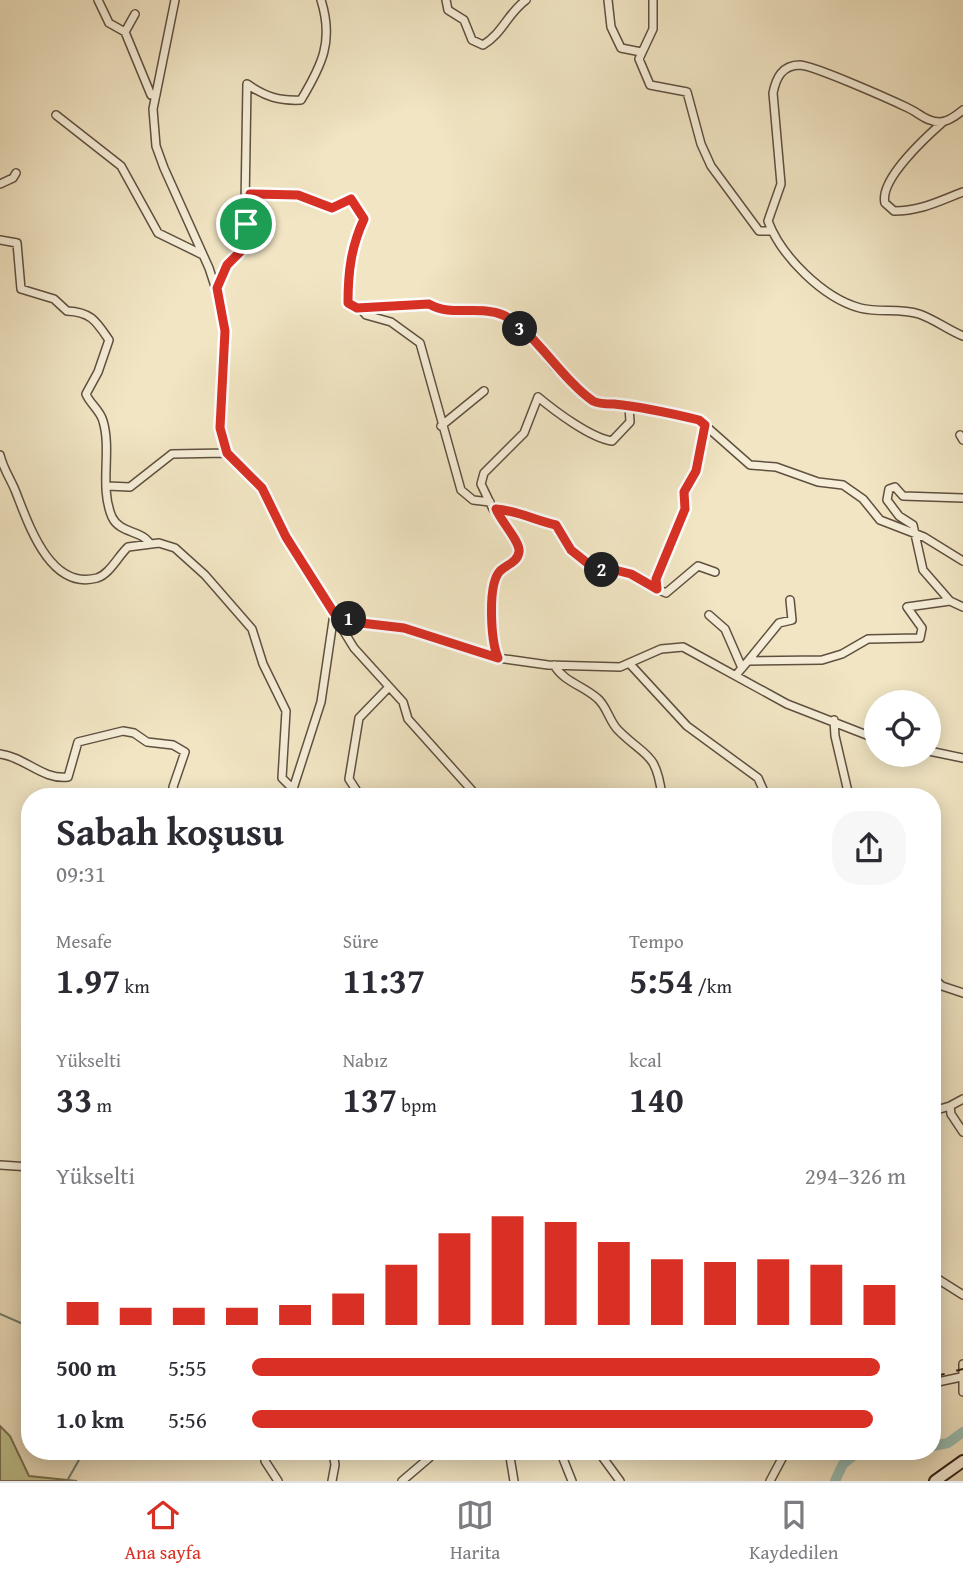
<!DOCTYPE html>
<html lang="tr">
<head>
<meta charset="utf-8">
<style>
	body { margin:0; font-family:"Gentium Book Plus",serif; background:#f7f7f7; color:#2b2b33; height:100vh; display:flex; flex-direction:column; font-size:26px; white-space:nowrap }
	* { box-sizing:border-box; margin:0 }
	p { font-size:23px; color:#7c7c81 }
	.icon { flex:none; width:38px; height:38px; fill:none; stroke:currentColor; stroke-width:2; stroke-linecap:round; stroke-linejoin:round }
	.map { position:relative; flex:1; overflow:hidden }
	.panel { position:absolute; left:21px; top:788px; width:920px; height:672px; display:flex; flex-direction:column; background:#fff; border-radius:28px; box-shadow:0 4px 18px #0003 }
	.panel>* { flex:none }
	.buttons { position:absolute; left:864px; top:690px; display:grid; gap:14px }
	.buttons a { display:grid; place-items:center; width:77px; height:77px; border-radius:50%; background:#fff; box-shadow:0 4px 18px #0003; font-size:35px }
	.pin { position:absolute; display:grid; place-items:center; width:60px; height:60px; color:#fff; margin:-30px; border:4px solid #fff; border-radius:50%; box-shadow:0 2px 7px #0007 }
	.km { position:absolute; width:35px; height:35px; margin:-18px; border-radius:50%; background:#222; color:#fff; font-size:19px; line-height:35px; text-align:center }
	.round { display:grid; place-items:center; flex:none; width:74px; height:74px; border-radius:28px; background:#f7f7f7 }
	.summary { display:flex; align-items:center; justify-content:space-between; height:119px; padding:0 35px }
	h1 { font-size:38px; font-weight:800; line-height:52px }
	.metrics { display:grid; grid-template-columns:repeat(3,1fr); gap:10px; height:119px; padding:7px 35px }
	.metrics div { display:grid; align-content:center }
	.metrics b { font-size:35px; font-weight:800 }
	.metrics small { font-size:19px; font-weight:400 }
	.metrics p { font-size:19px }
	.chart { height:196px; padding:14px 35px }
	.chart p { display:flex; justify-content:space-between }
	.chart svg { width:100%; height:126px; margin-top:7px; stroke:#d93025; stroke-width:6 }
	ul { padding:0 35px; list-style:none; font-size:23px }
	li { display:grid; grid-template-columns:112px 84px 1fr; align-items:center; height:52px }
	li i { height:18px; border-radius:9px; background:#d93025 }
	.dock { display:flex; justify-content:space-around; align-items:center; height:98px; border-top:2px solid #e1e1e2; background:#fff; font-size:19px; color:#7c7c81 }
	.dock a { display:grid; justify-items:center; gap:4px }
	.dock .on { color:#d93025 }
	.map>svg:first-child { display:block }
	.green { fill:#bfc390; stroke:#787152; stroke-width:2 }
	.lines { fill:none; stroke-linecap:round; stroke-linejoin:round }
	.stream { stroke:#707f74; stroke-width:2 }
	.river { stroke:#9bbfb4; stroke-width:10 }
	.street-casing { stroke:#605040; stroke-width:10 }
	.secondary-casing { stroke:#301f15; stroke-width:14 }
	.street { stroke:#f6eed8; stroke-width:7 }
	.secondary { stroke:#f6eed8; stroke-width:10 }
	.rail { stroke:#301f15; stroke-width:2; stroke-dasharray:12 12; stroke-linecap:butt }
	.route-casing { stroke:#fff; stroke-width:14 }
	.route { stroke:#d93025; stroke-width:9 }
</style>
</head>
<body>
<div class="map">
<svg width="963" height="1481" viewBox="0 0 963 1481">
	<rect width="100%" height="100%" fill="#f1e5c3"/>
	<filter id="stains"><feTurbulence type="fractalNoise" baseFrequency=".00286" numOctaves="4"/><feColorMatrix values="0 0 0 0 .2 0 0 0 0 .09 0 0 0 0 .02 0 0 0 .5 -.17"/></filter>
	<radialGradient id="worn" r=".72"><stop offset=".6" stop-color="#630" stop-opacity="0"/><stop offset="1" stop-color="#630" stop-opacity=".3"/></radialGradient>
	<path class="green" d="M0 1426 10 1436 29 1476 77 1481H0Z"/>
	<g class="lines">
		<path class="stream" d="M0 1314 30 1327
			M67 1481 84 1451"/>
		<path class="river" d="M933 1446 948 1443 963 1432
			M835 1481 843 1464 859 1451"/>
		<g class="street-casing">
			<path id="street" d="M98 0 109 23 125 32 151 95H156
				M175 0 153 109 156 146 164 168 209 268 222 308 225 331 221 428 227 453 262 488 286 537 354 648 403 702 408 719 477 796
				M446 0 448 10 464 20 472 40 483 45C502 34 508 13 526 0
				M608 0 611 27 621 48 641 52
				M653 0V29L639 59 650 85 687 92 701 144 711 166 759 231H771
				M125 32 135 14
				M963 110C957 115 948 122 940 122 926 122 918 112 906 107 889 99 815 66 800 65 782 65 776 78 773 93L781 184 768 221C781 256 823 298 860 308 880 313 899 308 919 314 934 319 948 330 963 336
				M56 115 121 166 158 233 203 255
				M943 122C926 137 879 180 885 203L894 211C921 211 939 201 963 192
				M0 184 13 178 16 173
				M245 205 247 84C266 97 279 101 301 100 322 65 334 41 321 0
				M0 240 17 243 21 289 54 299 67 311C91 312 96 321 109 340L98 372 86 394C90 404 100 410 103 421 112 451 99 487 112 517 120 534 142 530 150 544
				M217 288 227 265 247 245 245 231 250 194 298 195 332 208 351 199 364 219C351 247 348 272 348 303L357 308 429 304 437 309 481 310 504 316 531 337 554 366 595 402 648 408 699 420 750 465 776 467 818 482 843 485 863 499 880 520 924 537 963 561
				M359 307 366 315 391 322 420 343 461 490 473 500 490 502
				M629 406 630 422 612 441C591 438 556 412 538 397L524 433 484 473 481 484 493 509C516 511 534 520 556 525L571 550 596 570H615L631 574 657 589
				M705 425 696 471 684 492 685 509 656 579 657 589 666 593 698 566 715 572
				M441 426 484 391
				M960 435 963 440
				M0 455C3 468 10 478 15 490 28 522 49 591 97 578 110 574 118 556 128 547L159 543 175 548 205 575 252 629 263 664 286 711 282 778 293 789 321 702 334 614
				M107 486 130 487 172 454 227 453
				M963 498 903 496 895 487 889 489 887 500 899 516 913 525 923 570 950 601 963 607
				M496 509C501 522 521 542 519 552 517 563 508 564 500 571 487 585 491 641 498 658
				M334 614 361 623 404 628 498 658 548 665 620 667 661 649 683 647 787 704 877 739
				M709 615 725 629 742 668
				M748 661 779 623 792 620 790 600
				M629 663 687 726 758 778 766 796
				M554 665C564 682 582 685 597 698 607 706 609 721 618 730 646 758 656 751 662 796
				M736 675 748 661 822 660 842 654 868 639 920 638 922 628 907 607 950 601
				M834 720 835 736 849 796
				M929 751 963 758
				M0 754C25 757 42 780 68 777L78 742 123 731 134 733 147 742 173 745 185 752 173 787 175 796
				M360 796 349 779 359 718 388 688
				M933 978 942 986 963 993
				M963 1099 950 1106 951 1114 963 1132
				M933 1111 950 1106
				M0 1165 30 1167
				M933 1276 963 1295
				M963 1364V1392
				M933 1383 961 1377
				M265 1451V1461L278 1481
				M509 1451 514 1481
				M560 1451 572 1481
				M598 1451 620 1481
				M332 1481 335 1465 333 1451
				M402 1481 429 1458 430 1451
				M770 1481 786 1451"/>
		</g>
		<g class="secondary-casing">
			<path id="secondary" d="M935 1481 963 1461"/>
		</g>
		<use href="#street" class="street"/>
		<use href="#secondary" class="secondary"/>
		<path class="rail" d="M933 1377 963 1369"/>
	</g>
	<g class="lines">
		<g class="route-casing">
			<path id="route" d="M250 194 298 195 332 208 351 199 364 219C351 247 348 272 348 303L357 308 429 304C450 317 480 305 503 315 532 328 562 380 593 401 598 404 607 404 614 404 643 407 670 413 699 420L705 425 696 471 684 492 685 509 656 579 657 589 631 574 615 570H596L571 550 556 525C535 520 518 511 496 509 501 522 521 542 519 552 517 563 507 564 500 571 487 585 491 641 498 658L404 628 361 623 334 613 286 537 262 488 227 453 220 428 225 331 217 288 227 265 247 245 245 231Z"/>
		</g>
		<use href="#route" class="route"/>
	</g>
	<rect width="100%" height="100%" filter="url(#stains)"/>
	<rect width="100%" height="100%" fill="url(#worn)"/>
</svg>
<div class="buttons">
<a><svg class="icon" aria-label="locate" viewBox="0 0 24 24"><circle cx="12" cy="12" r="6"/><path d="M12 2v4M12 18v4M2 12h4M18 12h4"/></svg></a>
</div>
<div class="pin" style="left:246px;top:224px;background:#1e9e55"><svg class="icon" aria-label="arrive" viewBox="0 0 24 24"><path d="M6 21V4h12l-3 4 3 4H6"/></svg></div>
<b class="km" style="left:349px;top:619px">1</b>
<b class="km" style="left:602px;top:570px">2</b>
<b class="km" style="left:520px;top:329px">3</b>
<section class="panel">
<div class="summary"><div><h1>Sabah koşusu</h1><p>09:31</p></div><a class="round"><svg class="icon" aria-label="share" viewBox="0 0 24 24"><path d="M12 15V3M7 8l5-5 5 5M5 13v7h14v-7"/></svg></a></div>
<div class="metrics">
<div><p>Mesafe</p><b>1.97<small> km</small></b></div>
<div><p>Süre</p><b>11:37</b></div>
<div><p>Tempo</p><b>5:54<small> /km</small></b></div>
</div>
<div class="metrics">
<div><p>Yükselti</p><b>33<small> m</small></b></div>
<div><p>Nabız</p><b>137<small> bpm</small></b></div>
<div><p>kcal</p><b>140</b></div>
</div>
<div class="chart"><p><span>Yükselti</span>294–326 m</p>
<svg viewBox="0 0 160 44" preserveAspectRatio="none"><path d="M5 44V36M15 44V38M25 44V38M35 44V38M45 44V37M55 44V33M65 44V23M75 44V12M85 44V6M95 44V8M105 44V15M115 44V21M125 44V22M135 44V21M145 44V23M155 44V30"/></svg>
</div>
<ul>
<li><b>500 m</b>5:55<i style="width:96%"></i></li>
<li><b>1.0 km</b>5:56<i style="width:95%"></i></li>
</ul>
</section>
</div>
<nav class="dock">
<a class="on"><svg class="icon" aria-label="home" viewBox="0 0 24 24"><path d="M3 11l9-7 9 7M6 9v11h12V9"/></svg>Ana sayfa</a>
<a><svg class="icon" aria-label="map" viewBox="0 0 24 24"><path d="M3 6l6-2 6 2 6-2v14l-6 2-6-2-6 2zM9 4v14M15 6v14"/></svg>Harita</a>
<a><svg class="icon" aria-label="saved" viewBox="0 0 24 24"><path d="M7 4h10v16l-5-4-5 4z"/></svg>Kaydedilen</a>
</nav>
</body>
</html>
